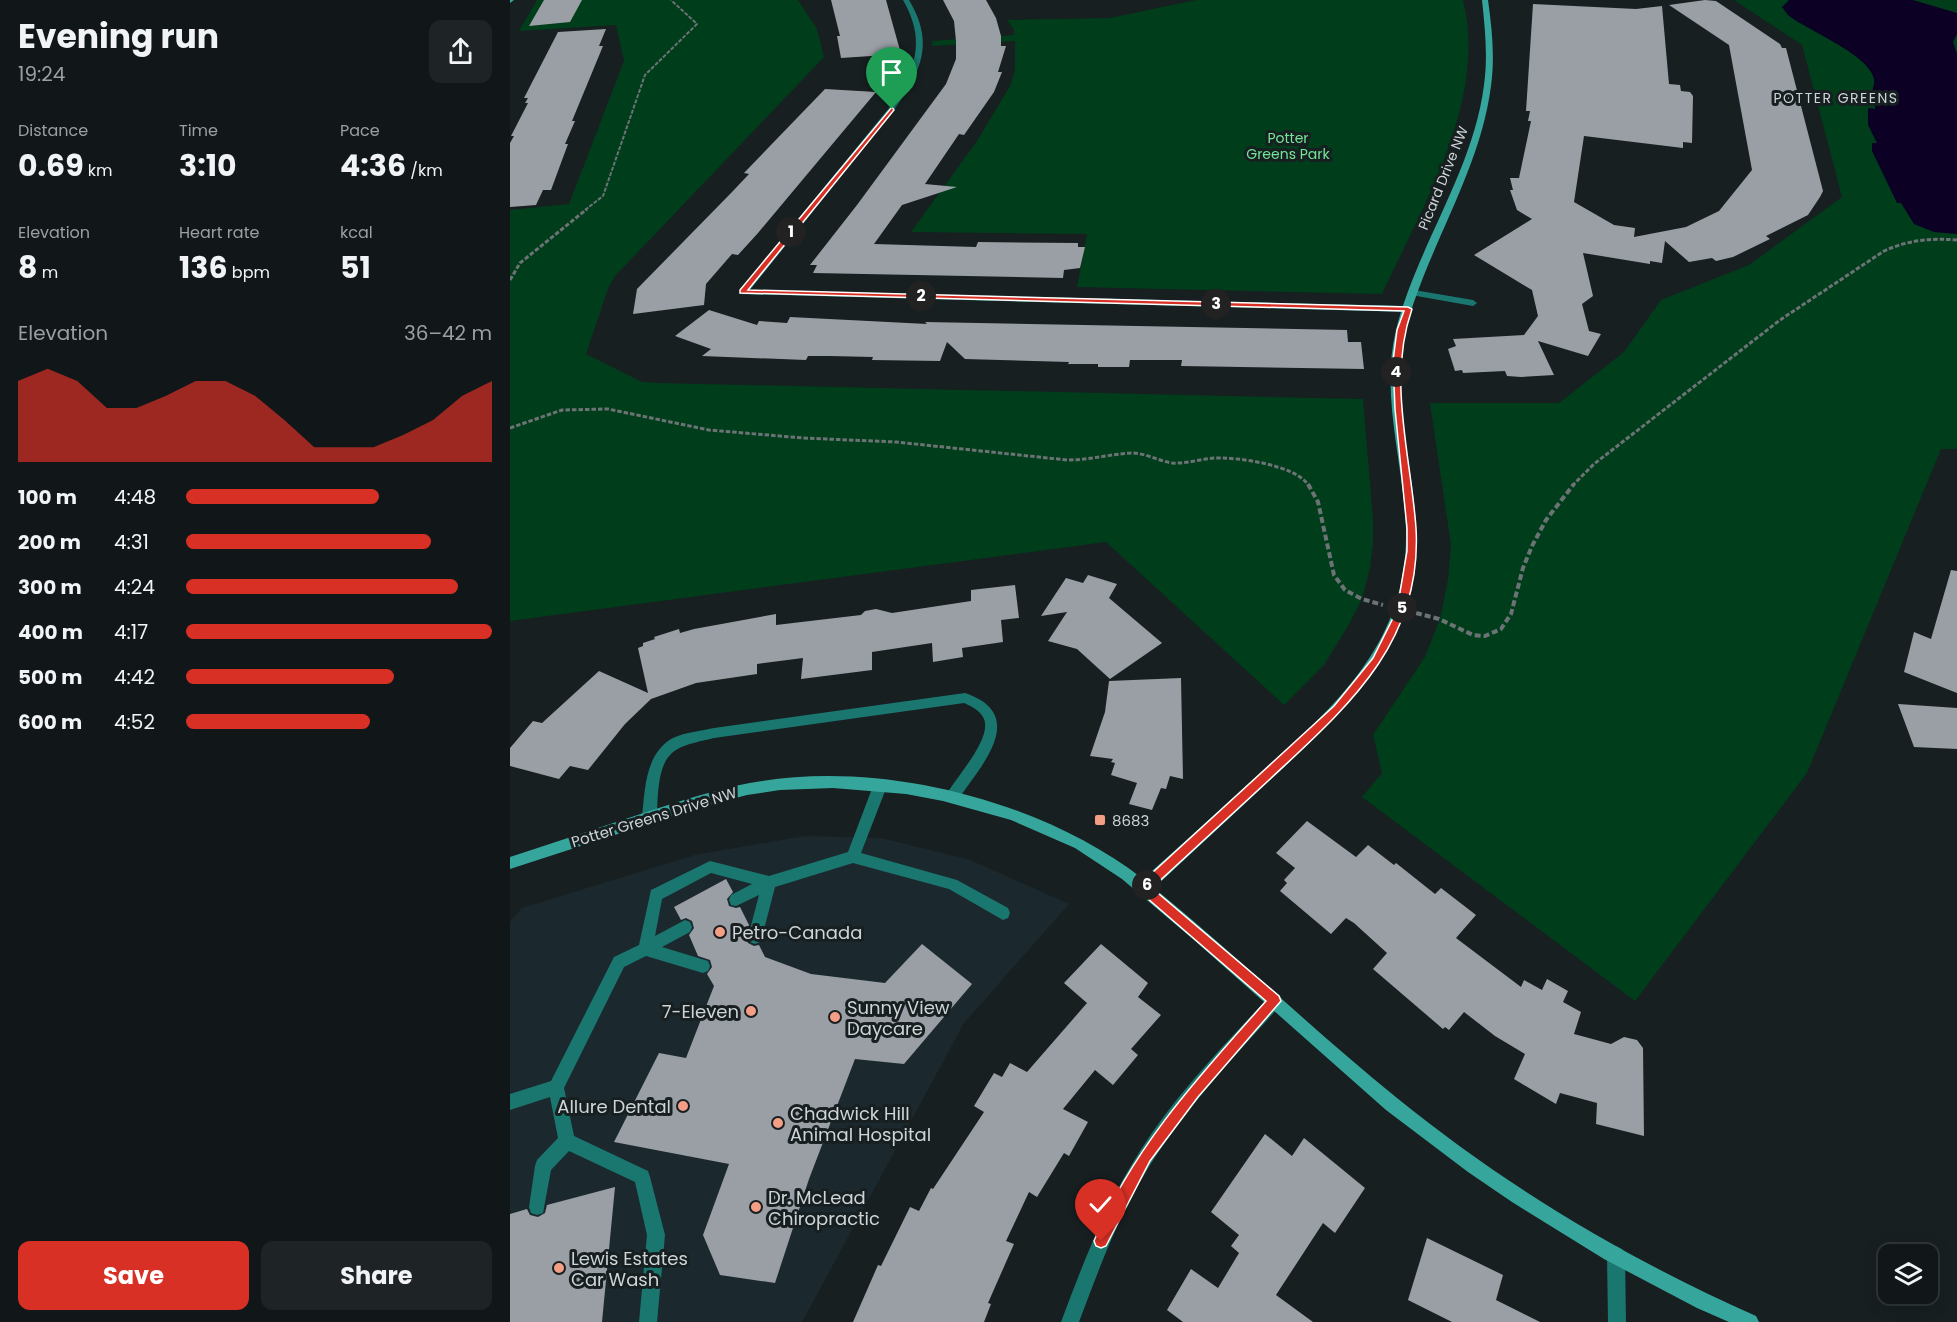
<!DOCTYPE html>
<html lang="en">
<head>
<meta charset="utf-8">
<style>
	body { margin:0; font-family:Poppins,sans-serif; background:#1e2426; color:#f1f3f6; height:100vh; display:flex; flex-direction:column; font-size:22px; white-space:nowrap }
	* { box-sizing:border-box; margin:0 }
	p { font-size:20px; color:#9c9fa2 }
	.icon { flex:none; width:33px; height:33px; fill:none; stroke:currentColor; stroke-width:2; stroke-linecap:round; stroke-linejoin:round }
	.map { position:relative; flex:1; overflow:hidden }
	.sheet { display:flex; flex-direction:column; background:#111719; width:510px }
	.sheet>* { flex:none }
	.buttons { position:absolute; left:1368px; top:1244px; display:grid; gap:12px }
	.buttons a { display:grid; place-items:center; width:60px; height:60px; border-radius:12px; background:#111719; box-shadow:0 3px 15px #0003,0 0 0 2px #303638; font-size:30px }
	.pin { position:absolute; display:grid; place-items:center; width:51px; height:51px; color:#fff; margin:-62px -26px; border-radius:50% 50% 50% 0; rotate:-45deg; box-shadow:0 0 6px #0007 }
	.pin .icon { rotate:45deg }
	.km { position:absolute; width:30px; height:30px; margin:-15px; border-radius:50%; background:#222; color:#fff; font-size:16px; line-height:30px; text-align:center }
	.round { display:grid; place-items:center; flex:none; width:63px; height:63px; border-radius:12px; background:#1e2426 }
	.overview { display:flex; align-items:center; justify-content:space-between; height:102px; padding:0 18px }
	h1 { font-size:33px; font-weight:700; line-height:45px }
	.metrics { display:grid; grid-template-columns:repeat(3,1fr); gap:9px; height:102px; padding:6px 18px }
	.metrics div { display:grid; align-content:center }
	.metrics b { font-size:30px; font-weight:700 }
	.metrics small { font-size:16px; font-weight:400 }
	.metrics p { font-size:16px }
	.chart { height:168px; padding:12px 18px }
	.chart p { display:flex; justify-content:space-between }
	.chart svg { width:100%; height:108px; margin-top:6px; fill:#d93025; opacity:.7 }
	.button { display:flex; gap:12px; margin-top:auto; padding:12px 18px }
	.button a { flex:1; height:69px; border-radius:12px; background:#d93025; color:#fff; font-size:24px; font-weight:700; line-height:69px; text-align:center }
	.button a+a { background:#1e2426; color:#f1f3f6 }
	ul { padding:0 18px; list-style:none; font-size:20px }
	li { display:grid; grid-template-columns:96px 72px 1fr; align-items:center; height:45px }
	li i { height:15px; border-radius:8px; background:#d93025 }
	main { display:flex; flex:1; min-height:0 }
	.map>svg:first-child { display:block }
	.built { fill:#1b292e }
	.green { fill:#003d1b }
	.water { fill:#0c0124 }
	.building { fill:#9a9fa6 }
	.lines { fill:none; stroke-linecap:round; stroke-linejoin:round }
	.path-far2 { stroke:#6c7375; stroke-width:2; stroke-dasharray:4 1.5; stroke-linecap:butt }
	.path-far1 { stroke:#6c7375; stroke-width:3; stroke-dasharray:4.5 2; stroke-linecap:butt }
	.path { stroke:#6c7375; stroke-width:4; stroke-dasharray:6 3; stroke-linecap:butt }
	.lane { fill:#1a7770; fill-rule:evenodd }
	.street { fill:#1a7770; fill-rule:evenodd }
	.secondary { fill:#36a69d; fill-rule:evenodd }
	.route { fill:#d93025; stroke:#fff; stroke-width:1.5 }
	.poi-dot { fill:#f49e86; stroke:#171f21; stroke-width:2 }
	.labels { text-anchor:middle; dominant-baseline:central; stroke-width:6; stroke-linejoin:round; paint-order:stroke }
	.far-neighbourhood-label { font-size:14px; letter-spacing:1.5px; fill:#cfd4d6; stroke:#171f21 }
	.far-park-label { font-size:14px; fill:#72e698; stroke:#171f21 }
	.far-street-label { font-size:14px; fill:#cfd4d6; stroke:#171f21 }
	.street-label { font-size:15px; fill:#cfd4d6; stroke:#171f21 }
	.poi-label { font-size:15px; fill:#cfd4d6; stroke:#171f21; text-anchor:start }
	.near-poi-label { font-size:18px; fill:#cfd4d6; stroke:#171f21; text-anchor:start }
</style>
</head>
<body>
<main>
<section class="sheet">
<div class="overview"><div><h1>Evening run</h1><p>19:24</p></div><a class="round"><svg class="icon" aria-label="share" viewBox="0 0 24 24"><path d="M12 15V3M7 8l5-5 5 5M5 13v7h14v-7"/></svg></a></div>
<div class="metrics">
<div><p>Distance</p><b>0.69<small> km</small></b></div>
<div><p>Time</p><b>3:10</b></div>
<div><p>Pace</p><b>4:36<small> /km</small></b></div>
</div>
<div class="metrics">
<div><p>Elevation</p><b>8<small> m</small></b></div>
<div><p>Heart rate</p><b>136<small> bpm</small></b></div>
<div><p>kcal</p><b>51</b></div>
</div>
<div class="chart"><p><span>Elevation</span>36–42 m</p>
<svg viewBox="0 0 160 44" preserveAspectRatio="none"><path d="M0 44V11L10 6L20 11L30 22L40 22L50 17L60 11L70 11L80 17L90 27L100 38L110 38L120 38L130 33L140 27L150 17L160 11V44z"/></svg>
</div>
<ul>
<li><b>100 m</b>4:48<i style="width:63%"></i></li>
<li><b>200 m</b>4:31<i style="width:80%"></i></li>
<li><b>300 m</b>4:24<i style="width:89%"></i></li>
<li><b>400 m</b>4:17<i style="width:100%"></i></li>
<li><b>500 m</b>4:42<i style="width:68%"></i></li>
<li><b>600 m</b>4:52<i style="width:60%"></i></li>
</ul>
<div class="button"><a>Save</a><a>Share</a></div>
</section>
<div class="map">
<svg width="1447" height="1322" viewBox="0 0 1447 1322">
	<rect width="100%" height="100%" fill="#171f21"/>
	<path class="built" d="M295 836 371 838 460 860 559 904 454 1023 292 1322H0V922L12 908 185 855Z"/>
	<path class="green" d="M27 0H288L307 29 314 57 106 275 99 286 76 354 132 382 149 383 853 399 863 520V543L860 568 852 599 838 626 814 665 774 705 596 542 0 621V210L59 204 114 61 106 25 9 31Z
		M686 0H953C978 100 912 207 872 294L567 287 577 234 401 232 467 141 500 86 505 70V41L422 46V41L504 35V30L497 20 600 18Z
		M1224 0H1447V449H1431L1297 773 1125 1001 852 797 872 773 863 735 915 657 930 619 938 579 941 545 920 403H1049L1114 352 1151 300 1239 265 1332 197 1292 45Z"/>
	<path class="water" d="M1279 0H1403L1447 13V34L1443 42 1447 54V234L1424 232 1404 224 1391 203H1387L1362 151V143H1367L1358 125V108L1365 109 1366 98 1360 97C1362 91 1365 85 1364 79 1359 54 1296 30 1278 15L1272 7Z"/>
	<path class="building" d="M34 0H72L60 22 19 26Z
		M321 0H376L391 54 331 58 327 36H330Z
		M433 0H476L486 18 491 36V46H496L488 72H492L484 92 454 135 449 134 415 184 447 187 392 205 364 244 466 247 468 242 568 243V247H575L570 268 554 270 553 278 303 273 307 265H300L347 205 436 84 446 59V41L444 21Z
		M1195 0 1206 1 1270 44 1272 48H1276L1313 191 1310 197 1298 215 1256 236 1260 239 1223 257 1206 261 1202 258 1179 262 1155 241 1152 263 1140 261V264L1073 253 1083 296 1072 304 1079 331 1091 334 1078 356 1028 341 1044 375 1011 377 997 376 995 371 953 373 952 370 945 371 938 349 946 346 943 339 1014 335 1028 316 1022 290 964 255 1022 219 1007 210 1000 190H1003L1000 178H1009L1021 121H1018L1020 111H1016L1023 4 1126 9 1152 6 1159 84 1170 85 1171 91 1180 92 1183 96 1182 143 1173 142V148L1074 136 1064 202 1104 225 1125 228 1124 237 1176 227 1209 211 1242 170 1219 45 1159 5Z
		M96 29 89 46H93L62 121H65L55 144H58L41 190H33L26 205 0 207V143L4 136H1L18 103H15L18 98H14L48 32Z
		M315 89 366 92 248 233 228 255 222 254 196 284 194 305 123 314 127 289 222 192 239 174 234 173Z
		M199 310 247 325 249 321 277 323 280 317 417 324 415 322 837 330 838 342H851L854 369 671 366 672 360H620L619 367H588V364H558L559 362 455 359 437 342 430 361 362 360 363 357 319 356H298L296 360 192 356 201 349 165 336Z
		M1441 570 1447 571V693L1394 672 1404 632 1421 639Z
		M578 575 607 584 599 598 652 643 600 679 567 649 538 641 557 612 531 616 556 578 573 583Z
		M505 585 509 618 491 620 493 642 452 648 453 657 423 662 422 643 362 652V670L291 679 293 658 247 664V674L186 683 141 699 115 724 78 770 60 766 49 779 0 766V748L23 721 32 723 89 671 138 693 128 648 133 646V643L145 639 144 637 169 629 170 633 184 629 266 614V625L351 615 355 611 366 609 382 613 461 601V590Z
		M671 678 673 779 660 776 656 789 651 788 642 810 619 804 627 783 601 775 605 763 601 762 603 759 580 756 595 712 599 681Z
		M1388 704 1447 708V749L1404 747Z
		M797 821 846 857 858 845 884 865 886 863 925 894 931 888 966 915 946 938 1011 987 1014 980 1032 990 1037 979 1058 991 1053 1002 1071 1012 1064 1034 1101 1044 1114 1037 1127 1040 1133 1048 1134 1136 1086 1124 1087 1103 1050 1093 1046 1104 1004 1079 1015 1054 985 1036 954 1012 939 1030 935 1027 933 1029 863 969 877 953 844 923 836 918 821 934 770 891 777 883 774 880 785 868 766 853Z
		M216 879 223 892 217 899 219 906 226 908 230 907 239 925 236 936 238 943 244 946 249 945 255 957 301 974 375 983 412 944 462 984 394 1064 345 1059 299 1179 265 1283 210 1275 193 1235 219 1164 104 1142 149 1053 176 1058 204 986 197 974 202 967 200 960 188 956 179 935 184 928 182 921 176 918 171 920 164 907Z
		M591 944 638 983 628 997 651 1015 621 1049 628 1055 603 1085 585 1070 553 1109 578 1122 559 1156 554 1153 527 1197 519 1192 496 1241 504 1244 478 1303 481 1304 474 1322H343L368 1265 371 1266 400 1207 409 1211 421 1188 423 1189 474 1112 464 1106 484 1073 492 1077 500 1063 517 1072 577 1003 554 983Z
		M755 1134 782 1156 794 1138 855 1188 825 1233 813 1223 766 1295 803 1322H673L657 1310 681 1269 708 1288 729 1253 721 1246 729 1235 701 1212Z
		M105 1187 92 1322H0V1214L17 1209 20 1215 28 1217 35 1213 37 1205Z
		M917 1238 993 1275 986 1300 1030 1322H942L898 1300Z"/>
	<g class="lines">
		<path class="path-far2" d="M75 210 93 196 135 75 187 24 161 0"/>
		<path class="path-far1" d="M0 280 10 263 77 209
			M0 428 52 410 98 409 199 430 293 438 386 442 557 460C580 460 600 454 622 453 635 453 649 461 662 463 676 464 690 459 704 458 727 457 787 465 799 486
			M1062 486 1084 464 1270 320 1374 251C1398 240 1421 238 1447 240"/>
		<path class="path" d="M798 484 808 502 824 575 835 590 852 599 873 605
			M906 613 929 619 963 635 975 636 991 629 1001 614 1013 568 1022 546 1036 520 1064 484"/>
		<path class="lane" d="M370 780 375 782 377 786 351 853 447 880 498 908 500 913 498 918 493 920 439 889 343 863 265 887 252 937 250 942 245 944 240 942 238 937 249 895 226 906 221 905 219 900 221 895 242 884 201 873 152 899 145 936 175 920 180 922 182 927 180 932 152 947 198 961 200 966 198 971 193 973 136 956 114 967 54 1088 64 1136 138 1171 140 1177 155 1235 147 1322H129L137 1235 125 1182 59 1151 41 1170 33 1213 27 1215 21 1213 19 1207 25 1166 27 1160 48 1138 40 1097 0 1110V1094L41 1081 104 957 129 945 141 890 200 861 259 876 338 852 363 786 365 782Z"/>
		<path class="street" d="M393 0H399C425 43 411 72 384 110L240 290 898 306 902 309 898 312 230 294V290L379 108C405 70 417 42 393 0Z
			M904 290 963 300 967 303 963 306 901 295 900 293Z
			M455 693C520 715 470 767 447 801L442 803 437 801 435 797C444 779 485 737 473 717 469 710 461 706 454 703L204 738C165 747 152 749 148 793 147 803 148 813 144 821L139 823 134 821 132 817C135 790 135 753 163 738 176 732 191 731 204 728Z
			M765 994 770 996 773 1001 770 1006C720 1061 669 1115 631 1180 605 1225 587 1274 569 1322H551C573 1263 596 1204 630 1151 666 1094 714 1045 760 996Z
			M1106 1246 1112 1249 1115 1255 1116 1322H1098L1097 1255 1100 1249Z"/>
		<path class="secondary" d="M0 0H4L0 3Z
			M972 0H978C982 29 985 57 981 86 970 172 918 246 896 328 878 394 904 464 906 529 910 642 835 711 759 781 721 817 682 852 644 888 727 956 804 1031 887 1098 997 1187 1117 1259 1246 1316L1249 1322H1219L1187 1308 1094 1259 1002 1202 958 1172 876 1110 684 940 612 879 565 848 501 820 433 801 396 794 323 788 270 790 237 795 188 808 0 869V857C52 840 103 823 155 806 187 796 219 786 252 781 377 761 534 802 633 879 672 844 710 810 749 775 826 705 898 644 896 530 894 464 870 396 886 330 907 246 963 172 974 85 978 56 975 29 972 0Z"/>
	</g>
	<path class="route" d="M382 107 384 110 238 290 898 307 902 309C877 380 901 456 906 528 913 644 835 709 759 780 720 816 681 852 642 888L769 996 771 1001 688 1097 640 1161 596 1246 591 1248 586 1246 584 1241C622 1148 690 1075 756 1001L630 892V884L824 706 863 658 887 610 897 551V528L885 409 883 361 887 330 894 311 230 293V290Z"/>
	<g class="poi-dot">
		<rect x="584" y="814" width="12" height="12" rx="3"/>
		<circle cx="210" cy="932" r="6"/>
		<circle cx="241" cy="1011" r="6"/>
		<circle cx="325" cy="1017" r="6"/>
		<circle cx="173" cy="1106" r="6"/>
		<circle cx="268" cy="1123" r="6"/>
		<circle cx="246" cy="1207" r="6"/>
		<circle cx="49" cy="1268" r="6"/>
	</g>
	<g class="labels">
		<g class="far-neighbourhood-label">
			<text x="1326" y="98">POTTER GREENS</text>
		</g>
		<g class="far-park-label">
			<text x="778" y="138">Potter<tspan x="778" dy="16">Greens Park</tspan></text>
		</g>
		<g class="far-street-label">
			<text transform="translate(933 178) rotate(-68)">Picard Drive NW</text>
		</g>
		<g class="street-label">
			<text transform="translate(144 817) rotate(-17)">Potter Greens Drive NW</text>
		</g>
		<g class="poi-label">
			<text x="602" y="820">8683</text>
		</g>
		<g class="near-poi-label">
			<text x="222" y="932">Petro-Canada</text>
			<text x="337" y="1007">Sunny View<tspan x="337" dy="21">Daycare</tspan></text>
			<text x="229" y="1011" text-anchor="end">7-Eleven</text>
			<text x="161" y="1106" text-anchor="end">Allure Dental</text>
			<text x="280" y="1113">Chadwick Hill<tspan x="280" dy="21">Animal Hospital</tspan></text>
			<text x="258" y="1197">Dr. McLead<tspan x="258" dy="21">Chiropractic</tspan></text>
			<text x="61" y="1258">Lewis Estates<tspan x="61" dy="21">Car Wash</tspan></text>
		</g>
	</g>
</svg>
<div class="buttons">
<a><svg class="icon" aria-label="layers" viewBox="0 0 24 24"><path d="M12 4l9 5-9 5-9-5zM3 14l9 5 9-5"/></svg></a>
</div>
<div class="pin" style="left:382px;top:109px;background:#1e9e55"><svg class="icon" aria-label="arrive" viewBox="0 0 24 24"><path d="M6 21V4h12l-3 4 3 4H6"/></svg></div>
<div class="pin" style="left:591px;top:1241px;background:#d93025"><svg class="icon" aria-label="check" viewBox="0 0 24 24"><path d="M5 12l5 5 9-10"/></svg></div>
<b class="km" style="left:281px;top:232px">1</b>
<b class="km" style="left:411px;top:296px">2</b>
<b class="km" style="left:706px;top:304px">3</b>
<b class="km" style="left:886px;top:372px">4</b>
<b class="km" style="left:892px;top:608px">5</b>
<b class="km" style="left:637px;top:885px">6</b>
</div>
</main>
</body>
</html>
